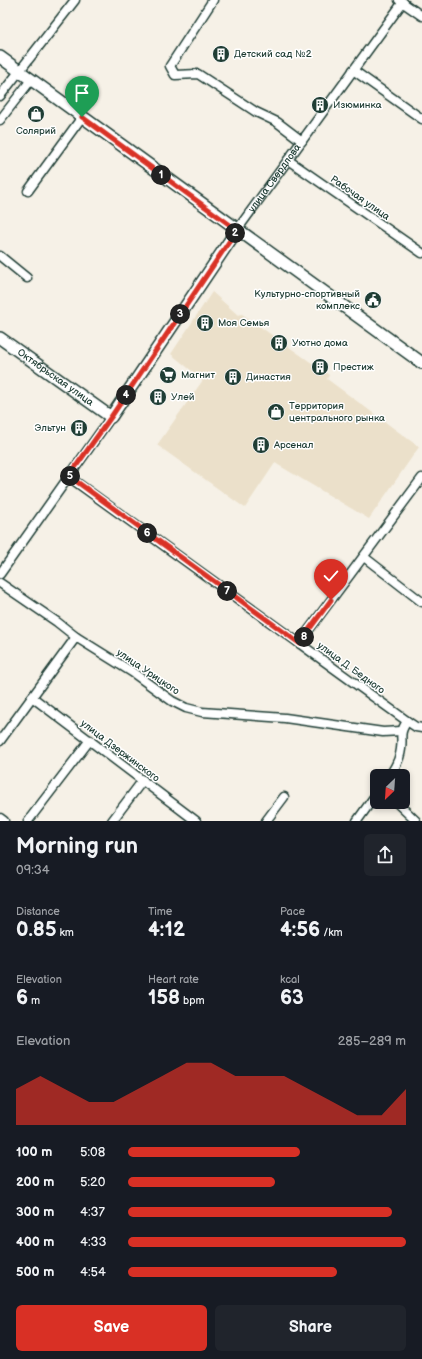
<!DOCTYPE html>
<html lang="en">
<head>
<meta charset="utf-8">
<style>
	body { margin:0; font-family:"Balsamiq Sans",sans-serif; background:#20242c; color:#f1f3f6; height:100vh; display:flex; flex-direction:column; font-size:15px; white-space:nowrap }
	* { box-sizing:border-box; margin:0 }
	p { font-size:13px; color:#9ea1a6 }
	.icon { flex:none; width:22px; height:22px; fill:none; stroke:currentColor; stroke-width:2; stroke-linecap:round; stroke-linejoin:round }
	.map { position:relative; height:821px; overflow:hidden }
	.details { display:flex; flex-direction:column; background:#171b24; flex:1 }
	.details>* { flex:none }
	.needle { width:26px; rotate:205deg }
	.controls { position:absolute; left:370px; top:769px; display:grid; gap:8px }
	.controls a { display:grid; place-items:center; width:40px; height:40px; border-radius:6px; background:#171b24; box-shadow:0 2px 6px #0003; font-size:20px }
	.pin { position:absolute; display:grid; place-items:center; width:34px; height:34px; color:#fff; margin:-41px -17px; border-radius:50% 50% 50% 0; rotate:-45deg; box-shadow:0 0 4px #0007 }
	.pin .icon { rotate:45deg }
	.km { position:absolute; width:20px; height:20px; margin:-10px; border-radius:50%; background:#222; color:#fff; font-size:11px; line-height:20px; text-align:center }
	.round { display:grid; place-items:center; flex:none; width:42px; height:42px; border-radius:6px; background:#20242c }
	.summary { display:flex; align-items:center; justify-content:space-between; height:68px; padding:0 16px }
	h1 { font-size:22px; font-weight:600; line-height:30px }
	.stats { display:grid; grid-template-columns:repeat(3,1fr); gap:6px; height:68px; padding:4px 16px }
	.stats div { display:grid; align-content:center }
	.stats b { font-size:20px; font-weight:600 }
	.stats small { font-size:11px; font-weight:400 }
	.stats p { font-size:11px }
	.chart { height:112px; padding:8px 16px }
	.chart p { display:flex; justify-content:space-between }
	.chart svg { width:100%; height:72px; margin-top:4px; fill:#d93025; opacity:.7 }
	.primary-button { display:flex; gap:8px; margin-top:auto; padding:8px 16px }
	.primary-button a { flex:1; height:46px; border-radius:6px; background:#d93025; color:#fff; font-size:16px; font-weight:600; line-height:46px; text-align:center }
	.primary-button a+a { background:#20242c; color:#f1f3f6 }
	ul { padding:0 16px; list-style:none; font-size:13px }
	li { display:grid; grid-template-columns:64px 48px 1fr; align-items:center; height:30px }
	li i { height:10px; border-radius:5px; background:#d93025 }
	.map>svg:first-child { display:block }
	.built { fill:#ebe0ca }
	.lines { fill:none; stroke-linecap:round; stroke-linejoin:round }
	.street-casing { stroke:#1f3d34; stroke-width:11 }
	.secondary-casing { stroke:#1f3d34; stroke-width:14 }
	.street { stroke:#fff; stroke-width:8 }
	.secondary { stroke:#fff; stroke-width:11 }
	.route-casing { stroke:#fff; stroke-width:8 }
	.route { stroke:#d93025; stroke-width:5 }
	.labels { text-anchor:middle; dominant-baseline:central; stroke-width:3; stroke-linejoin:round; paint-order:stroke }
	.poi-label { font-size:10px; fill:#1f3d34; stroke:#fff; text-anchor:start }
	.street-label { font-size:10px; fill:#1f3d34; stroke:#fff }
</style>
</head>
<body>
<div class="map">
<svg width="422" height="821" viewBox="0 0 422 821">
	<rect width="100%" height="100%" fill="#f6f1e7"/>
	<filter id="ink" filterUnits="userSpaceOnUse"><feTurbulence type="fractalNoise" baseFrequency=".025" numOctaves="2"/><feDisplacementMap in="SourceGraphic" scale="8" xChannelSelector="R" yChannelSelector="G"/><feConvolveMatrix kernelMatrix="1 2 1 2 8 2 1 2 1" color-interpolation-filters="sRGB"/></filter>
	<g filter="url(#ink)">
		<path class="built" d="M212 292 238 315 242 314 329 375 327 379 419 447 369 519 275 463 245 508 157 445 203 380 171 354Z"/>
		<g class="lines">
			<g class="street-casing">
				<g id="street">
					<path d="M213 0 170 66 175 75 198 74 256 112 277 122 302 141"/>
					<path d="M399 0 422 16"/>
					<path d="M353 70 422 119"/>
					<path d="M0 96 75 0"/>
					<path d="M0 120 31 80"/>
					<path d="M288 160 422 253"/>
					<path d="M28 191 82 117"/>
					<path id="s1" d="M237 230 403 2"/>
					<path d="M0 256 27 278"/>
					<path d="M69 477 407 721 416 727 422 728"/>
					<path d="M364 557 422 602"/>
					<path d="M0 574 111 417"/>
					<path d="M0 583 57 622 76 637 132 672 172 701 186 708 202 712 285 718 383 732 401 731"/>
					<path d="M299 643 422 478"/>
					<path d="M32 697 196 821"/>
					<path d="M0 741 76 637"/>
					<path d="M389 776C395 768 400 759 401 749 403 734 398 736 407 721"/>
					<path d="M396 802 416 821"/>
					<path d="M0 818 4 821"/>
					<path d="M28 821 90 740"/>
					<path d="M112 821 143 780"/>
					<path d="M266 821 284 797"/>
					<path d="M357 821 377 793"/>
				</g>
			</g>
			<g class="secondary-casing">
				<g id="secondary">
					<path d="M0 57 422 363"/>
					<path id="s2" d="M0 338 111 417 237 230"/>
				</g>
			</g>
			<use href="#street" class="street"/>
			<use href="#secondary" class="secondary"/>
		</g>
	</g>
	<g class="lines" filter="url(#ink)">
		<g class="route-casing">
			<path id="route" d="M82 117 237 230 111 417 69 476 299 643 331 600"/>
		</g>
		<use href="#route" class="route"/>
	</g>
	<defs>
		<g id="building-disc" transform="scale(0.9)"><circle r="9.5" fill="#1f3d34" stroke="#fff"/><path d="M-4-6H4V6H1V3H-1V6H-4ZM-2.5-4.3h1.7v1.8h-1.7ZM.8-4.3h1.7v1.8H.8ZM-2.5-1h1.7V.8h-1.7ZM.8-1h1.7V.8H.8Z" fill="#fff"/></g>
		<g id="shop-disc" transform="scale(0.9)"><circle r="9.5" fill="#1f3d34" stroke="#fff"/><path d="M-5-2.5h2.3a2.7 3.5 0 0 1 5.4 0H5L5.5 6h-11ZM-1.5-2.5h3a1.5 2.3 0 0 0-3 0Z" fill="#fff"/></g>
		<g id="civic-disc" transform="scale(0.9)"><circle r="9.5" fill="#1f3d34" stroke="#fff"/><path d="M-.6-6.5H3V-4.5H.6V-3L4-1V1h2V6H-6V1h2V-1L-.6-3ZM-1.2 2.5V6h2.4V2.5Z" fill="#fff"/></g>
		<g id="supermarket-disc" transform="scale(0.9)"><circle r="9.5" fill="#1f3d34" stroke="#fff"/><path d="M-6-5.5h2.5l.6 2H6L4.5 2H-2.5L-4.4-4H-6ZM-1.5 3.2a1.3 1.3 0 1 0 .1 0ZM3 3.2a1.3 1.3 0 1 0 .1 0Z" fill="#fff"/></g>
	</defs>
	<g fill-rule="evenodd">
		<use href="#building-disc" x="221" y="54"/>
		<use href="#building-disc" x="320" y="105"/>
		<use href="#shop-disc" x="36" y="114"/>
		<use href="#civic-disc" x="373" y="300"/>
		<use href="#building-disc" x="205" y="323"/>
		<use href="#building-disc" x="279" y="343"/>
		<use href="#building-disc" x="320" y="367"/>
		<use href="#supermarket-disc" x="168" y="375"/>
		<use href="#building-disc" x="233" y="377"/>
		<use href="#building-disc" x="158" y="397"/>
		<use href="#shop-disc" x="276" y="412"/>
		<use href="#building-disc" x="79" y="428"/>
		<use href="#building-disc" x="261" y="445"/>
	</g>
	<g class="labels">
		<g class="poi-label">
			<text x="234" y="54">Детский сад №2</text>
			<text x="333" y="105">Изюминка</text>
			<text x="36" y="131" text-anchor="middle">Солярий</text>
			<text x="360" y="294" text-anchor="end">Культурно-спортивный<tspan x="360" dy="12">комплекс</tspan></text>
			<text x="218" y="323">Моя Семья</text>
			<text x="292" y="343">Уютно дома</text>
			<text x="333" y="367">Престиж</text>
			<text x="181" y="375">Магнит</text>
			<text x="246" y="377">Династия</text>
			<text x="171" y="397">Улей</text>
			<text x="289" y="406">Территория<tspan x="289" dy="12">центрального рынка</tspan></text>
			<text x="66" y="428" text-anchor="end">Эльтун</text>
			<text x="274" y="445">Арсенал</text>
		</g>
		<g class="street-label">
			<text stroke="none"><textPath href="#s1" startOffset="64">улица Свердлова</textPath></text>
			<text transform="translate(360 198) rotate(35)">Рабочая улица</text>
			<text stroke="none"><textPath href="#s2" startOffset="68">Октябрьская улица</textPath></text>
			<text transform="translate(351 668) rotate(36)">улица Д. Бедного</text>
			<text transform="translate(148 672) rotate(34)">улица Урицкого</text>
			<text transform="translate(120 751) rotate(37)">улица Дзержинского</text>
		</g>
	</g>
</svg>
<div class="controls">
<a><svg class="needle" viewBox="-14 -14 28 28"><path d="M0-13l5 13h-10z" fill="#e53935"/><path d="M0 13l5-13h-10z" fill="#9ea1a6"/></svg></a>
</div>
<div class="pin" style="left:82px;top:117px;background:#1e9e55"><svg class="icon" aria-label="arrive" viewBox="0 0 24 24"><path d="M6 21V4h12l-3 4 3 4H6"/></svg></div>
<div class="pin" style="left:331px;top:600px;background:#d93025"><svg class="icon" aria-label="check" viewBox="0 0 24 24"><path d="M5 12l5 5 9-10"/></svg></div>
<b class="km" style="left:161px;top:175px">1</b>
<b class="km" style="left:235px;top:233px">2</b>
<b class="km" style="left:180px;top:314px">3</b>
<b class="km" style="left:126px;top:395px">4</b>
<b class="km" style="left:70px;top:476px">5</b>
<b class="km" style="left:147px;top:533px">6</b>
<b class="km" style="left:227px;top:591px">7</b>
<b class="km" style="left:304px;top:637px">8</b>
</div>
<section class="details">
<div class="summary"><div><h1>Morning run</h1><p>09:34</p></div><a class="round"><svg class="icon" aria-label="share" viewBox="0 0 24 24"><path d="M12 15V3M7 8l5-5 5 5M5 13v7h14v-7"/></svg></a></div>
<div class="stats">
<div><p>Distance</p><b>0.85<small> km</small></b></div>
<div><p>Time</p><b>4:12</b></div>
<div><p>Pace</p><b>4:56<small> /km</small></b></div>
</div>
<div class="stats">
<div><p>Elevation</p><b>6<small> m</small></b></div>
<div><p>Heart rate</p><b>158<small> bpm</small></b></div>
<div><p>kcal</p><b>63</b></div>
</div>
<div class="chart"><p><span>Elevation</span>285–289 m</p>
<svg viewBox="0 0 160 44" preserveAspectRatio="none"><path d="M0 44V22L10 14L20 22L30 30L40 30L50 22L60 14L70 6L80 6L90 14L100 14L110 14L120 22L130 30L140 38L150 38L160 22V44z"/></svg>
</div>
<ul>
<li><b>100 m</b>5:08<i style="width:62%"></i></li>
<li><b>200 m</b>5:20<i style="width:53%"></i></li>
<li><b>300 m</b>4:37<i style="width:95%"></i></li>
<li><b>400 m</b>4:33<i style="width:100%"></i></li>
<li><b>500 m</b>4:54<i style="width:75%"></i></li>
</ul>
<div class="primary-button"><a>Save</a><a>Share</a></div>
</section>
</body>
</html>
